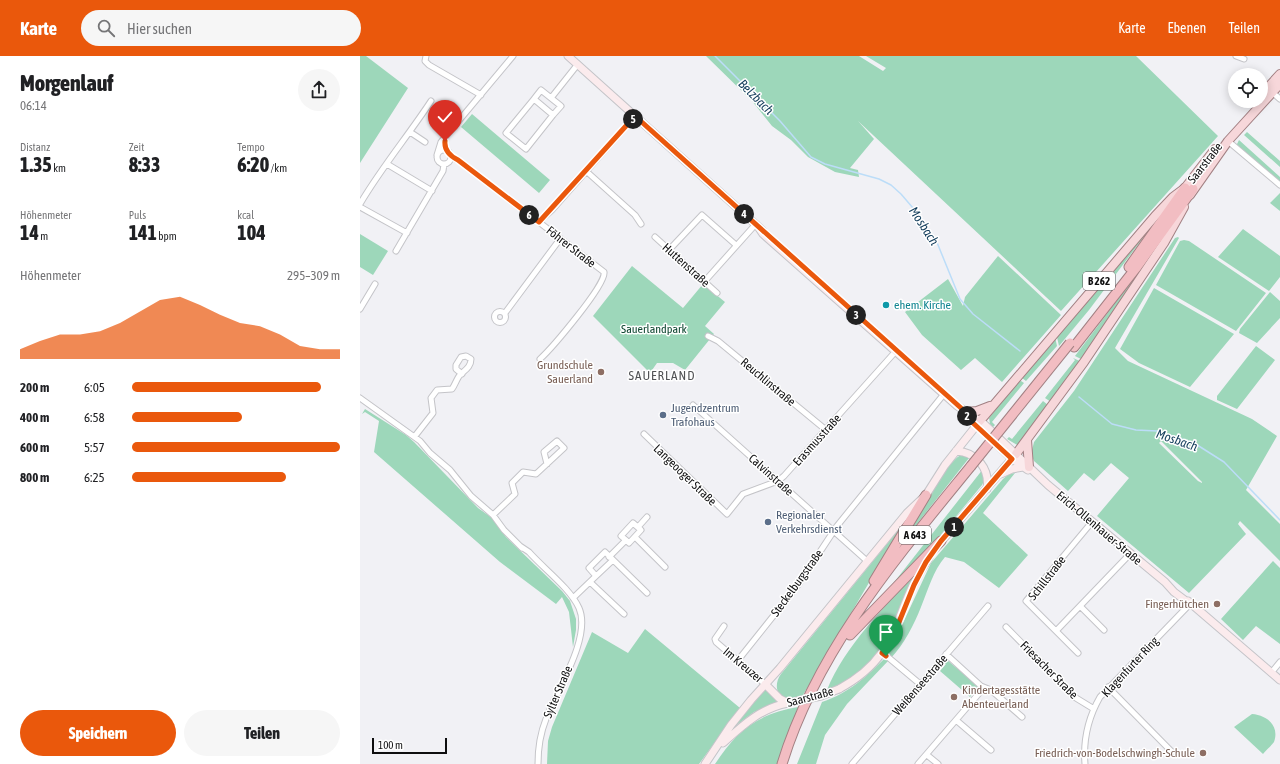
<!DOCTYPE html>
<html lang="de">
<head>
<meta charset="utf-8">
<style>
	body { margin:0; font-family:"Asap Condensed",sans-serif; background:#f6f6f6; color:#202124; height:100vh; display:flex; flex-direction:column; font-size:15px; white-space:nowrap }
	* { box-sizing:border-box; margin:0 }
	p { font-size:13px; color:#757577 }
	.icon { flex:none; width:22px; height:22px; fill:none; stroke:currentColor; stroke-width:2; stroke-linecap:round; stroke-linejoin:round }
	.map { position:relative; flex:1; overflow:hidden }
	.panel { display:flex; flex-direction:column; background:#fff; width:360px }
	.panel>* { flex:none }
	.buttons { position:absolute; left:868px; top:12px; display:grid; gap:8px }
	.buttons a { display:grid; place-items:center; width:40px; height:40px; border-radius:50%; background:#fff; box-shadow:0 2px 10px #0003; font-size:20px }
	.scale { position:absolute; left:12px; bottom:10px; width:75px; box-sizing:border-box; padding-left:4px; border:2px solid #0e0e0f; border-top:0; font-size:11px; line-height:14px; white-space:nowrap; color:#0e0e0f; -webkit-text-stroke:3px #fff; paint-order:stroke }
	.pin { position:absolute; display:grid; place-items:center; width:34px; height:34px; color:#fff; margin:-41px -17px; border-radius:50% 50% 50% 0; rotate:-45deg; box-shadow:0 0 4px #0007 }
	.pin .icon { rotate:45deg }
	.km { position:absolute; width:20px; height:20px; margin:-10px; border-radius:50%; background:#222; color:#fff; font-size:11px; line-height:20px; text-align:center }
	.round { display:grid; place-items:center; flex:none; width:42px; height:42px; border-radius:21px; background:#f6f6f6 }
	.head { display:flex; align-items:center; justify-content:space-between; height:68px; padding:0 20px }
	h1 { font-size:22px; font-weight:800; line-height:30px }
	.stats { display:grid; grid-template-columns:repeat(3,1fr); gap:6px; height:68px; padding:4px 20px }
	.stats div { display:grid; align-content:center }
	.stats b { font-size:20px; font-weight:800 }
	.stats small { font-size:11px; font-weight:400 }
	.stats p { font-size:11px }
	.chart { height:112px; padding:8px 20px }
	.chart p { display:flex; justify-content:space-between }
	.chart svg { width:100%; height:72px; margin-top:4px; fill:#ea580c; opacity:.7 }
	.button { display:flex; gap:8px; margin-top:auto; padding:8px 20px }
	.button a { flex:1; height:46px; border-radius:24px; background:#ea580c; color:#fff; font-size:16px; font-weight:800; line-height:46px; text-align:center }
	.button a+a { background:#f6f6f6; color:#202124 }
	ul { padding:0 20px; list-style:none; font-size:13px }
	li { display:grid; grid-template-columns:64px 48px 1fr; align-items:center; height:30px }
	li i { height:10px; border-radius:5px; background:#ea580c }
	header { display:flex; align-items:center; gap:24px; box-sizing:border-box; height:56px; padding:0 20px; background:#ea580c; color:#fff }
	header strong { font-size:19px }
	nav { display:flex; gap:22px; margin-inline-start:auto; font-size:14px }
	.search { width:280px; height:36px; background:#f6f6f6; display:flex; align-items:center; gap:10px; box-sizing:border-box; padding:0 14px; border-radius:22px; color:#757577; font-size:15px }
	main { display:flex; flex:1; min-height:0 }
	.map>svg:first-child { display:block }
	.green { fill:#9dd7ba; fill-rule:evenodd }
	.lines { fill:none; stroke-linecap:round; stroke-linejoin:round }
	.stream { stroke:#bcddf8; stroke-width:1.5 }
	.street-casing { stroke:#c4c4c8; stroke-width:7 }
	.secondary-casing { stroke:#c4c4c8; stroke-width:9 }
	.primary-casing { stroke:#a28083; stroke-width:10 }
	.highway-casing { stroke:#a28083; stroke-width:11 }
	.street { stroke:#fff; stroke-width:5 }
	.secondary { stroke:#fbebed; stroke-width:7 }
	.primary { stroke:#f7d7da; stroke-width:8 }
	.highway { stroke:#f2bdc2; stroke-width:9 }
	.secondary-bridge-casing { stroke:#c4c4c8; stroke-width:9; stroke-linecap:butt }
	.highway-bridge-casing { stroke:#a28083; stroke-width:11; stroke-linecap:butt }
	.secondary-bridge { stroke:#fbebed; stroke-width:7 }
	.highway-bridge { stroke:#f2bdc2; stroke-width:9 }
	.route-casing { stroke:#fff; stroke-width:8 }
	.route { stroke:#ea580c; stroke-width:5 }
	.culture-dot { fill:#0f9aa8; stroke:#fff; stroke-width:1.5 }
	.education-dot { fill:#8d6e63; stroke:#fff; stroke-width:1.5 }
	.service-dot { fill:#5c6f8a; stroke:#fff; stroke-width:1.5 }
	.labels { text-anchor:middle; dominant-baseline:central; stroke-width:3; stroke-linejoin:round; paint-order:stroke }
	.shield { fill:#fff; stroke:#565657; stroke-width:1 }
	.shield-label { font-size:11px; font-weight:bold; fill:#0e0e0f }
	.street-label { font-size:12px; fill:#0e0e0f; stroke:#fff }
	.culture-label { font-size:12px; fill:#0d838f; stroke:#fff; text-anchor:start }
	.park-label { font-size:12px; fill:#0f4731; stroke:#fff }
	.education-label { font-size:12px; fill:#785e54; stroke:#fff; text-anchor:end }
	.service-label { font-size:12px; fill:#4e5e75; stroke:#fff; text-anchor:start }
	.water-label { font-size:13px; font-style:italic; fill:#133d5b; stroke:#fff }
	.neighbourhood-label { font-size:13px; letter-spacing:1px; fill:#515255; stroke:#fff }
</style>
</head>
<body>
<header>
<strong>Karte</strong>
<div class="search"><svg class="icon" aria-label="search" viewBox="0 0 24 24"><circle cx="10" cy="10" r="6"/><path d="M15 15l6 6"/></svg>Hier suchen</div>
<nav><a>Karte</a><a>Ebenen</a><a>Teilen</a></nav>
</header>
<main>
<section class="panel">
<div class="head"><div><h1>Morgenlauf</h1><p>06:14</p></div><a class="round"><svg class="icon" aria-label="share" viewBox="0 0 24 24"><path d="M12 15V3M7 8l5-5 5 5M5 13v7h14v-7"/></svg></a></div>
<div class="stats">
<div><p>Distanz</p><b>1.35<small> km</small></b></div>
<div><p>Zeit</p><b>8:33</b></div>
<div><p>Tempo</p><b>6:20<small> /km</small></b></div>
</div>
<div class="stats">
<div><p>Höhenmeter</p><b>14<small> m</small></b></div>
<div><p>Puls</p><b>141<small> bpm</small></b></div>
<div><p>kcal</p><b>104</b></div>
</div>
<div class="chart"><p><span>Höhenmeter</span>295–309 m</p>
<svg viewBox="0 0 160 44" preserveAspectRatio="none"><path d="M0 44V38L10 33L20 29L30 29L40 27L50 22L60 15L70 8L80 6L90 11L100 17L110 22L120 24L130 29L140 36L150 38L160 38V44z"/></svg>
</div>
<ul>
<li><b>200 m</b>6:05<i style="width:91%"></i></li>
<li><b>400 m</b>6:58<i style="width:53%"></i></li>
<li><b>600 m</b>5:57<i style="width:100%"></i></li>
<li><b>800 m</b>6:25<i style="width:74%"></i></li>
</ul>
<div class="button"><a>Speichern</a><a>Teilen</a></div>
</section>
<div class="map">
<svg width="920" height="708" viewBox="0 0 920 708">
	<rect width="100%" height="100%" fill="#f1f1f5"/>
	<path class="green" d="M0 0H6L48 32 0 107Z
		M346 0H499L523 15 526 12 506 0H776L858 80 701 255 498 65 514 83 490 112 498 114 499 121 475 116 448 101 431 84 412 70 392 45Z
		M112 58 190 124 179 137 101 71Z
		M887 76 920 105V111L884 79Z
		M879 84 920 121V127L876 90Z
		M920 137V155L910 147Z
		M801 158 729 254 699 290 697 281Z
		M883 173 920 200V221L909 235 858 201Z
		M0 178 28 195 13 219 0 211Z
		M818 181 819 182 755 292 768 305 892 363 917 380 886 434 920 468V505L880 465 878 468 886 478 829 537 737 460 769 422 751 407 734 425 724 417 708 435 674 405 671 398 674 386 714 335 815 182ZM801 385 842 426V427L838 425 799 387Z
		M824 184 829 185 906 237 876 275 796 229 820 185Z
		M797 192 723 304 715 300Z
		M638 200 701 259 642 326 615 302 601 314 562 279 545 256 588 223 603 250 605 241Z
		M272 210 323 252 343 228 365 246 345 270 354 278 325 314 313 307H297L290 317 233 260Z
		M794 232 874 278 830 331 779 307 760 293Z
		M910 236 920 245V262L897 287 879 277 880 273Z
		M695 281 697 290 666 325 662 322Z
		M896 290 915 304 877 353 857 344V340Z
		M713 302 722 306 691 346 685 342 715 304Z
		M661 325 664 327 632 366 635 369 633 371 630 368 629 362 658 326Z
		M683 345 688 349 659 390 647 383 649 381 652 383Z
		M5 353 46 379 54 386 118 452 132 462 146 481 202 535 210 545 216 563V574L213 591 209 556 202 541 196 548 140 506 14 396 19 365 5 356 2 358Z
		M601 399 609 402 534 497C545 480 586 405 601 399Z
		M623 413 624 425 622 429 570 492 528 534Z
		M655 417 623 457 668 499 639 532 604 506 585 501C573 515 568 534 561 551 554 569 544 588 531 602L528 599 571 507 643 423 649 418Z
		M544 467 443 639C439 640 434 642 430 642 415 643 414 627 421 618Z
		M913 505 920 512V588L896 570 883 584 861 563Z
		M557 516C543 551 527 599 495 621 486 627 476 630 467 634 484 591 526 549 557 516Z
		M285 573 380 652 339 708H187L188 685 192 671 232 576 268 597Z
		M526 601 529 604 487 648 465 679 456 708H437L462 646C489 637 506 621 526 601Z
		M587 604 617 629 618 635 616 634 610 641 580 615 586 608 583 605Z
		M405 633 420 646 394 656 374 671Z
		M438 651 417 708H355C377 674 398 658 438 651Z
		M892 658C906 659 920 669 914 686 911 690 906 694 903 698L874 671Z"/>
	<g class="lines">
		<path class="stream" d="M355 0 420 65 451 101 465 108 519 123 531 129 541 138 559 159 576 184 600 243 613 258 660 295
			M719 341 752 368 776 374 797 375 834 387 864 406 920 464"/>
		<g class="street-casing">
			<path id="street" d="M66 0 65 5 69 9 121 39
				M876 0 884 3
				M912 36 920 43
				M191 42 181 34 174 43 193 59 201 50 191 42 218 8
				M174 43 146 77 166 93 193 59
				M50 76 65 86
				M868 85 920 129
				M77 101a7 7 0 1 1 14 0a7 7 0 1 1-14 0Z
				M77 99 81 86 153 0
				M91 101 98 104 244 216C247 228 191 293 180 303
				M27 108 72 135
				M226 115 275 159 281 168
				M0 148C21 112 48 80 71 45
				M0 151 47 177
				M179 166 192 154 275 60
				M295 181 357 237
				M309 194 342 159 376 189
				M36 195 83 115 84 108
				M344 226 395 169
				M0 253 15 228
				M134.5 261a5.5 5.5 0 1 1 11 0a5.5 5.5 0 1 1-11 0Z
				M145 257 200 183
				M348 280 358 285 466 374
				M0 342 60 385 70 397 90 414 111 440 133 459 144 474 162 492
				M333 349 507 505
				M284 378 367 458 383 438 418 425 424 420 536 295
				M55 380 73 357 71 342 77 334 92 333C95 329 97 322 100 319 105 314 111 311 111 303L106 300 101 301 96 309V313L102 318
				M133 459 155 438 152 427 163 416 176 418 204 392 197 385 184 396 187 408
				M732 466 666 545 696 575 770 498
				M278 471 287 461
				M275 481 305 511
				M160 490 169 496C184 513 210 532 219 552 232 581 196 636 186 663 180 678 178 693 178 708
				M249 501 266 484 269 487 281 474 273 467 261 480 266 484
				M236 520 253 504
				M230 526 264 558
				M213 542 236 520 229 512 245 496 287 537
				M721 551 744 574
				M364 570 355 583 356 586 405 628
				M646 571 716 642 734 653
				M696 575 718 597
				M523 597 560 628
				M586 598 621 630
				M379 603 438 529 477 470 584 338
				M911 617 920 606
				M621 630 631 634 662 661
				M748 631 812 696
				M596 664 631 694
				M567 699 578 708
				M492 708 628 550
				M558 708 621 635V630
				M725 708C723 684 728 662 740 641L830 548"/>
		</g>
		<g class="secondary-casing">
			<path id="secondary" d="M208 0 403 175
				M399 172 403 178 596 349 624 368 688 429 805 526 814 536 830 548
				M605 357 652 403 668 414
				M596 395C617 396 630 413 627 433
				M641 418 652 413 663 411
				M578 489 656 398
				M828 545 920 624
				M405 628 420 643 428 647
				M479 633C544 598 532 554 569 502
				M363 687C383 669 401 652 428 647
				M345 708 371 669 391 644 420 612 547 457 566 439 585 409 620 365"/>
		</g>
		<g class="primary-casing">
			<path id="primary" d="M901 39 920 18
				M830 139 868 85 920 28
				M606 356 617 355 630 350
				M620 365 795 160 813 141 825 132 855 93
				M667 384 669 411
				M656 398 724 306 804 187 824 151"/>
		</g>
		<g class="highway-casing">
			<path id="highway" d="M769 211 825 132
				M714 291 776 212 833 133
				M514 525 566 439
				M490 579 581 485
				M422 708C457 594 537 501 611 410"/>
		</g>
		<use href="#street" class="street"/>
		<use href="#secondary" class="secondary"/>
		<use href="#primary" class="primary"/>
		<use href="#highway" class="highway"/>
		<g class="secondary-bridge-casing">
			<path id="secondary-bridge" d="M428 647 461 640 479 633"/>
		</g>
		<g class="highway-bridge-casing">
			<path id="highway-bridge" d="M611 410 710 287"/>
		</g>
		<use href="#secondary-bridge" class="secondary-bridge"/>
		<use href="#highway-bridge" class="highway-bridge"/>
	</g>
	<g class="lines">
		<g class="route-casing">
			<path id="route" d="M85 85C84 94 90 100 98 104L179 166 275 60 601 352 612 366 652 403 581 485 566 506 554 529 535 576 522 597 526 600"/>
		</g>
		<use href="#route" class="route"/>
	</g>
	<circle class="culture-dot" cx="526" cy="249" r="4"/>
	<g class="education-dot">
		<circle cx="241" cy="316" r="4"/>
		<circle cx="857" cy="548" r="4"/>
		<circle cx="594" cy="641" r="4"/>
		<circle cx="843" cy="697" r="4"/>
	</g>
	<g class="service-dot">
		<circle cx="303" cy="359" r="4"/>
		<circle cx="408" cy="466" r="4"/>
	</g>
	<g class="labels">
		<g class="shield">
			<rect x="723" y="216" width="32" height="18" rx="3"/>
			<rect x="539" y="470" width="32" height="18" rx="3"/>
		</g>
		<g class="shield-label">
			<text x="739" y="225">B 262</text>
			<text x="555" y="479">A 643</text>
		</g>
		<g class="street-label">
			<text transform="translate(845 107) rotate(-52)">Saarstraße</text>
			<text transform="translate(211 191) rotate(38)">Föhrer Straße</text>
			<text transform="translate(326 209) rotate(42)">Huttenstraße</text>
			<text transform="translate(408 326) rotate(40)">Reuchlinstraße</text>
			<text transform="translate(457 384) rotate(-48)">Erasmusstraße</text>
			<text transform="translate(325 419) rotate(44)">Langeooger Straße</text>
			<text transform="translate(411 419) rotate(42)">Calvinstraße</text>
			<text transform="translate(739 472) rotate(40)">Erich-Ollenhauer-Straße</text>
			<text transform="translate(687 522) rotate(-52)">Schillstraße</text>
			<text transform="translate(437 527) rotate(-54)">Steckelburgstraße</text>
			<text transform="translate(383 609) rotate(40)">Im Kreuzer</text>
			<text transform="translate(770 611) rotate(-47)">Klagenfurter Ring</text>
			<text transform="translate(689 614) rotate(45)">Friesacher Straße</text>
			<text transform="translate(560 629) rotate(-49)">Weißenseestraße</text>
			<text transform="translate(198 636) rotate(-67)">Sylter Straße</text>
			<text transform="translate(450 641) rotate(-15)">Saarstraße</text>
		</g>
		<g class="culture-label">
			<text x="534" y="249">ehem. Kirche</text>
		</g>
		<g class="park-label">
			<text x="294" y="273">Sauerlandpark</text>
		</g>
		<g class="education-label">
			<text x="233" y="309">Grundschule<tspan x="233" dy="14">Sauerland</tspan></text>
			<text x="849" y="548">Fingerhütchen</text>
			<text x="602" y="634" text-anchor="start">Kindertagesstätte<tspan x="602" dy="14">Abenteuerland</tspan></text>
			<text x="835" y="697">Friedrich-von-Bodelschwingh-Schule</text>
		</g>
		<g class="service-label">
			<text x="311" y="352">Jugendzentrum<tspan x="311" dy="14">Trafohaus</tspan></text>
			<text x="416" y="459">Regionaler<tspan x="416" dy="14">Verkehrsdienst</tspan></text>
		</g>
		<g class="water-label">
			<text transform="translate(396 41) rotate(45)">Belzbach</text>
			<text transform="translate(564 170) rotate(57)">Mosbach</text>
			<text transform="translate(817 384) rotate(19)">Mosbach</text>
		</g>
		<g class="neighbourhood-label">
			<text x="302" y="319">SAUERLAND</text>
		</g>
	</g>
</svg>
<div class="buttons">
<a><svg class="icon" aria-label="locate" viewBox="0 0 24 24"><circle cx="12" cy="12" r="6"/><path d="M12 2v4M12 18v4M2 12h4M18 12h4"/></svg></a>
</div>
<div class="scale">100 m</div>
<div class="pin" style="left:526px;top:600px;background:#1e9e55"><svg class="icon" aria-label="arrive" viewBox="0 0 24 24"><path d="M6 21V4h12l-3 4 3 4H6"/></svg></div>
<div class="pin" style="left:85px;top:85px;background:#d93025"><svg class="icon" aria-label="check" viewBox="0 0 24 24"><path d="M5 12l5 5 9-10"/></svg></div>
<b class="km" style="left:594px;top:471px">1</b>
<b class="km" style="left:607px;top:360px">2</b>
<b class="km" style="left:496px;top:259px">3</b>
<b class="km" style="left:384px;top:158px">4</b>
<b class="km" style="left:273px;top:63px">5</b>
<b class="km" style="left:169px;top:159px">6</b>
</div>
</main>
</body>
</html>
